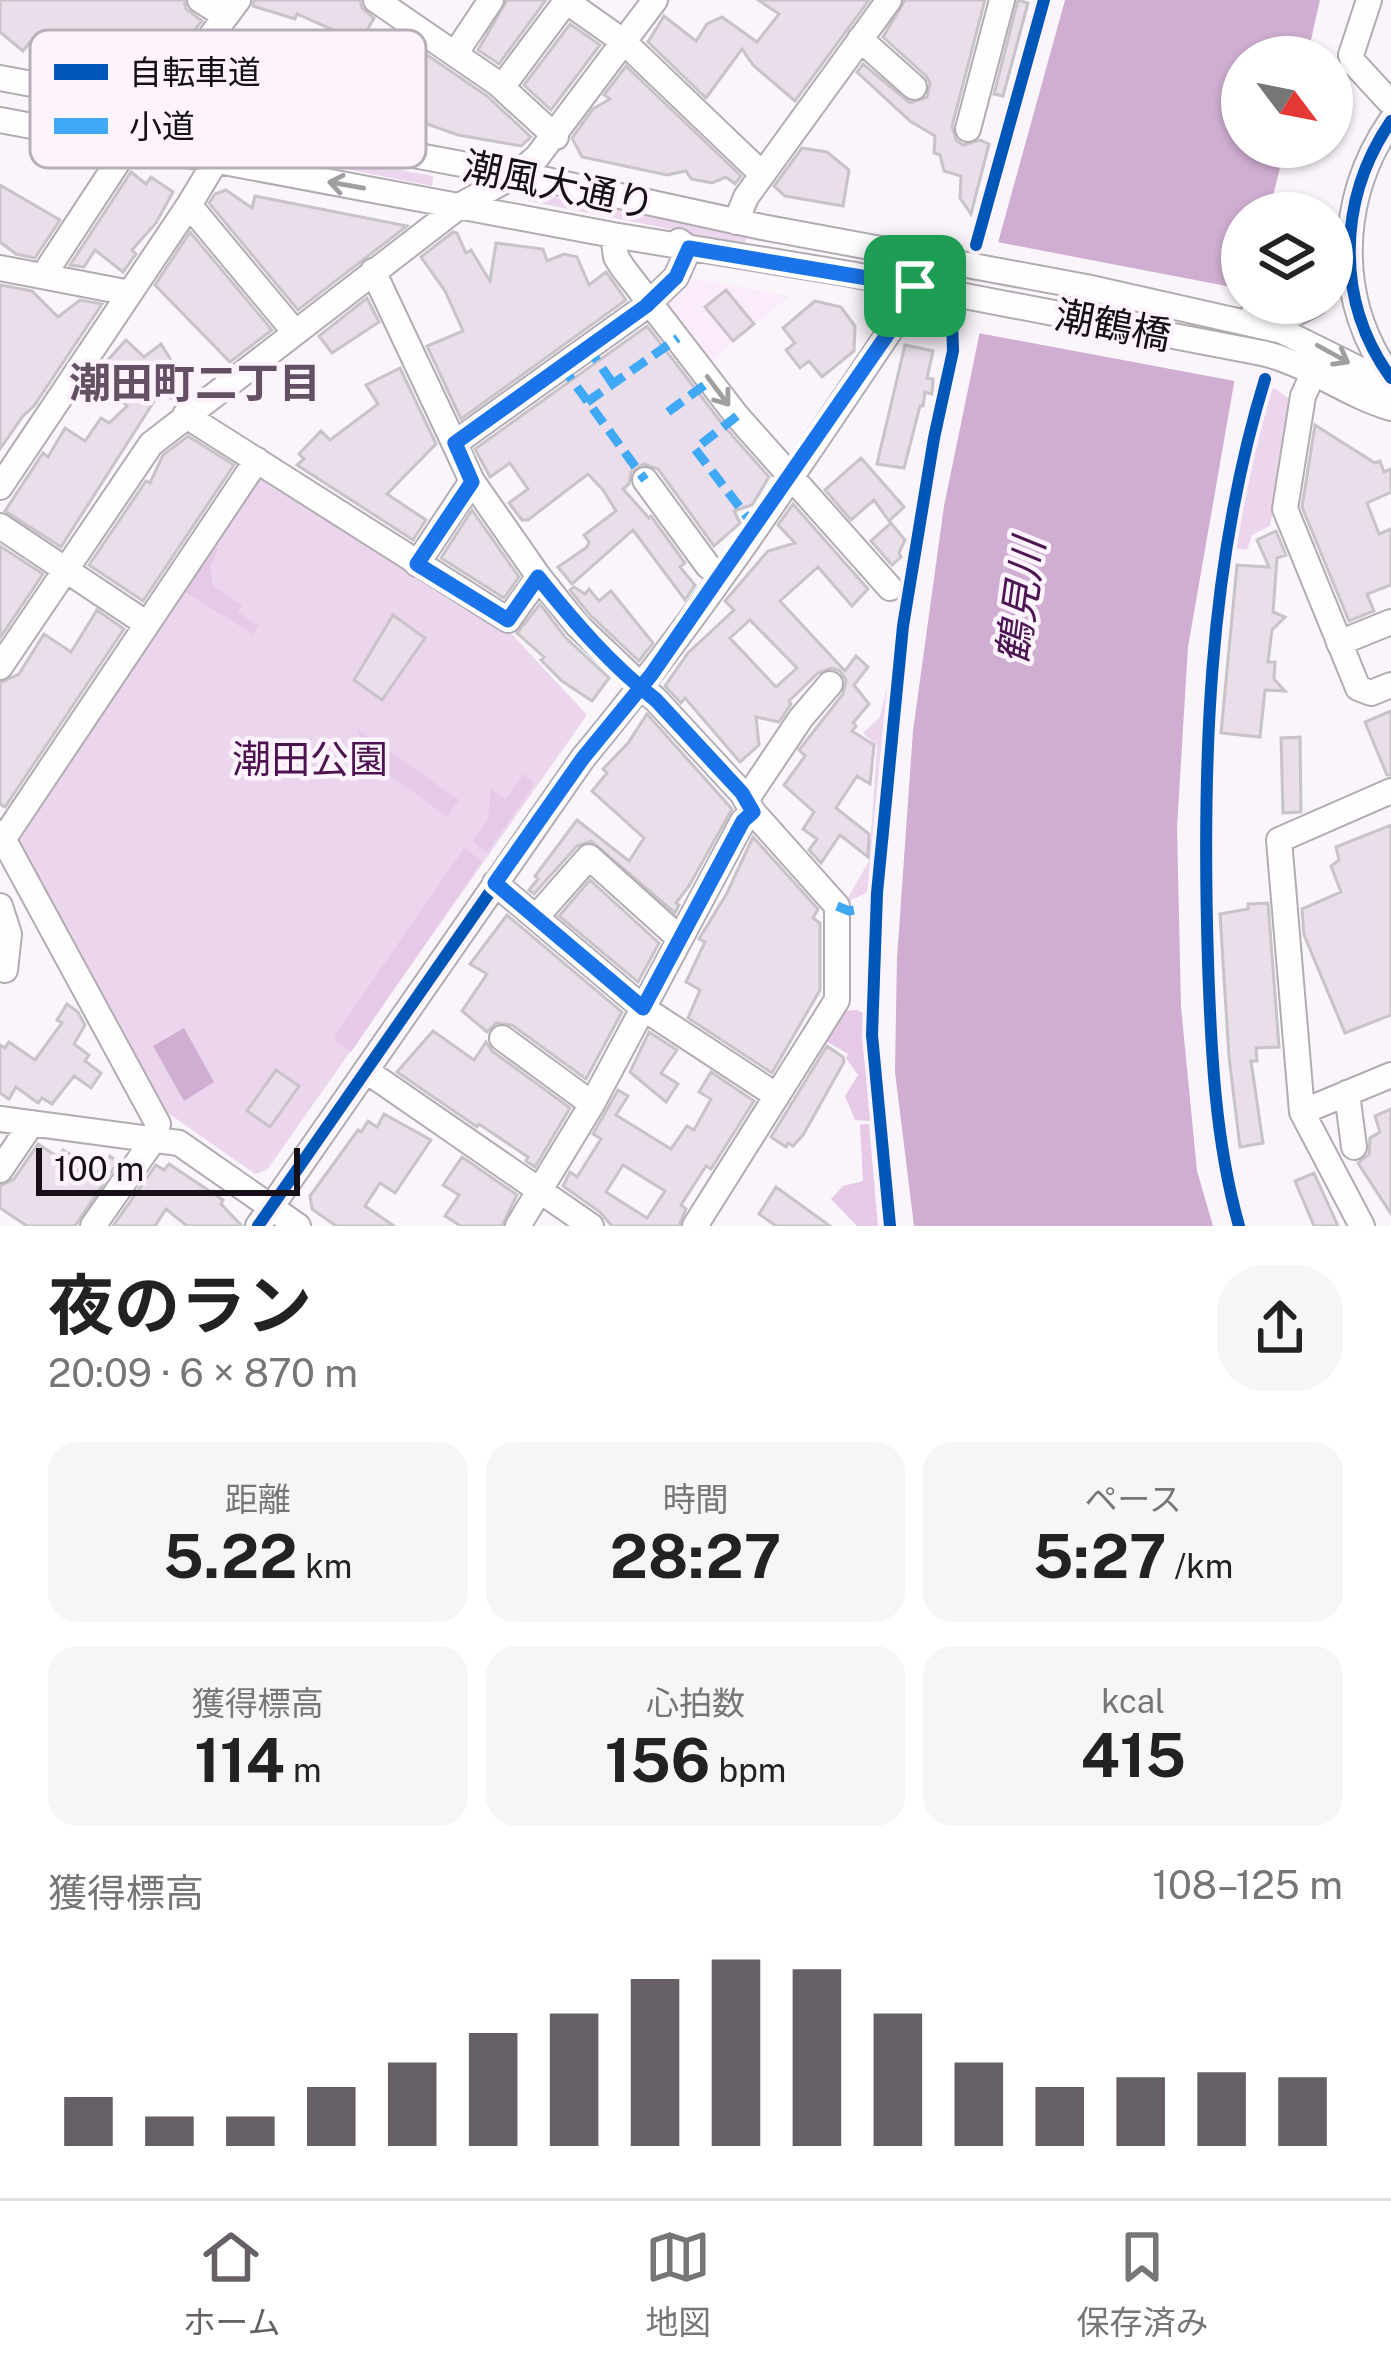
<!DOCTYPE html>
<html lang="ja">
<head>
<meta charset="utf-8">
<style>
	body { margin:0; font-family:"Public Sans","Noto Sans JP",sans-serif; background:#f6f6f6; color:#222; height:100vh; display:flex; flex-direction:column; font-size:45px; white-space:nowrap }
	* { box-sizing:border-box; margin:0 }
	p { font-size:39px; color:#767676 }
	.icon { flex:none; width:66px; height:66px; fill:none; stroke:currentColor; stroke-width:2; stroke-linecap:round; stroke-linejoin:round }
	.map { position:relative; height:1226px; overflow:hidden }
	.details { display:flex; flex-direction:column; background:#fff; flex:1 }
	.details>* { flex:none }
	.needle { width:78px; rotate:122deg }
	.tools { position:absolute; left:1221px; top:36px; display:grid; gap:24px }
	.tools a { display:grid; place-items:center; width:132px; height:132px; border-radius:50%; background:#fff; box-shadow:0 3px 9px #0004; font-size:60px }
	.scale { position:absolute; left:36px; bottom:30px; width:264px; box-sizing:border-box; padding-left:12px; border:6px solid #160f17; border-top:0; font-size:33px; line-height:42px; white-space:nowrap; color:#160f17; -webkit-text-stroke:9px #fcf3fc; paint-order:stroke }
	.pin { position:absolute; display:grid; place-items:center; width:102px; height:102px; color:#fff; margin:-51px; border-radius:24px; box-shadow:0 6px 18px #0006 }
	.round { display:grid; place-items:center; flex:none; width:126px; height:126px; border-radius:48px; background:#f6f6f6 }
	.overview { display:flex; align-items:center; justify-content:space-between; height:204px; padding:0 48px }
	h1 { font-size:66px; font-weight:700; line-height:90px }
	.metrics { display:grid; grid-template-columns:repeat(3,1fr); gap:18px; height:204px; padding:12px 48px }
	.metrics div { display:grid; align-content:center; border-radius:30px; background:#f6f6f6; text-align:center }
	.metrics b { font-size:60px; font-weight:700 }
	.metrics small { font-size:33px; font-weight:400 }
	.metrics p { font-size:33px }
	.chart { height:336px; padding:24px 48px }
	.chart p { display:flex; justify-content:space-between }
	.chart svg { width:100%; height:216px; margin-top:12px; stroke:#666066; stroke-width:6 }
	.tab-bar { display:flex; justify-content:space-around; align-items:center; height:168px; border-top:3px solid #e0e0e0; background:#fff; font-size:33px; color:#767676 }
	.tab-bar a { display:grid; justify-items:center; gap:6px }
	.tab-bar .current { color:#666066 }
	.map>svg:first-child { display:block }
	.built { fill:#fbecfb }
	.green { fill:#ecd6ed }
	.forest { fill:#e5c9e7 }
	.water { fill:#cfaed1 }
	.pier { fill:#faf5fa }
	.building { fill:#e9deea; stroke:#c8c2c9; stroke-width:3; fill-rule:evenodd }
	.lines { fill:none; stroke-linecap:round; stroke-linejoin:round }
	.minor-casing { stroke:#b2acb2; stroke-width:28 }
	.minor { stroke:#fefefe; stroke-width:24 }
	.quiet { stroke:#3fa9f5; stroke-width:9; stroke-dasharray:18 9; stroke-linecap:butt }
	.cycleway-casing { stroke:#fcf3fc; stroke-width:20 }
	.cycleway { stroke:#0057b8; stroke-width:12 }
	.oneway { stroke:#a19ea2 }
	.route-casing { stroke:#fff; stroke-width:24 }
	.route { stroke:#1a73e8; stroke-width:15 }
	.labels { text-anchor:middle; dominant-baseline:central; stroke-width:9; stroke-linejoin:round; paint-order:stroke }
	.street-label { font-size:39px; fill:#160f17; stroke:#fcf3fc }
	.park-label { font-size:39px; fill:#4c1350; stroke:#fcf3fc }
	.neighbourhood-label { font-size:42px; font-weight:bold; fill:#635064; stroke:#fcf3fc }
	.water-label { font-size:42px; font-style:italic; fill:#4d1552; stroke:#fcf3fc }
	.key { fill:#fcf3fc; stroke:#b7afb7; stroke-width:3 }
	.key-label { font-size:33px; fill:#160f17 }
</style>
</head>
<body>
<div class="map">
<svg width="1391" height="1226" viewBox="0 0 1391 1226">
	<rect width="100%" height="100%" fill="#faf5fa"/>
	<path class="built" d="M686 277 790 296 707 365 658 302Z"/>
	<path class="green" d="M236 139 433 176 432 186 234 147Z
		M531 193 747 235 745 244 528 201Z
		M1255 385 1276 389 1293 402 1270 526 1252 535 1247 550 1221 546Z
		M266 479 510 632 587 715 267 1170 255 1174 165 1111 17 836 252 481Z
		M893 660 870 891 845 903 869 861 877 746 863 733 880 717Z"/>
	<path class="forest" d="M212 544 218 549 210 567 213 586 242 605 238 612 259 626 253 634 182 590Z
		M356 728 459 800 447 817 370 760Z
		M523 774 535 783 487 853 472 842 488 819 491 789 506 799Z
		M464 848 482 861 351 1052 336 1042 335 1035Z
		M857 1010 867 1015 871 1121 855 1120 845 1096 858 1075 846 1058 848 1054 824 1040 843 1011Z
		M869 1124 878 1226H857L831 1199 843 1186 863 1181 860 1125Z"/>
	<path class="water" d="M1065 0H1320L1307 57H1242V147H1285L1269 213H1242V303H1248L1188 647 1177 827 1181 1007 1197 1171 1213 1226H914L895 1072 897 958 913 731 944 506 999 239Z
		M184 1028 214 1082 184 1101 153 1046Z"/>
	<path class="pier" d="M992 241 1242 289V303H1254L1240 382 973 332Z"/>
	<path class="building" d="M0 0H184L186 9 202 21 155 78 122 60 116 70 91 64 63 47 54 59 30 42 23 51 0 32Z
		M254 0H360L362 8 374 18 362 39 386 54 398 35 487 96 531 137 521 146 458 135 416 120 411 127 381 115 377 120 356 104 348 114 333 104 339 95 320 83 330 69 328 66 351 38 297 14 295 19 253 6Z
		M507 0H546L499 64 478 50Z
		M758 0H869L795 101 753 65 742 49 706 98 648 42 664 16 696 41 707 24 722 17 757 42 779 14Z
		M905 0H985L952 126 956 140 963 145 980 140 989 144 971 214 960 198 961 176 944 171 940 155 934 153 935 136 910 121 857 72 863 64 910 103 927 97 930 83 926 76 883 37Z
		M1018 0 1028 3 1003 96 994 94Z
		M570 24 600 45 551 110 524 85Z
		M626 66 741 176 735 184 726 177 712 183 691 179 686 171 667 175 582 157 572 138 593 109 610 99 604 95Z
		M802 148 827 152 849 170 843 206 785 196 774 186Z
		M131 172 146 184 151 177 173 192 156 223 132 250 136 254 123 272 95 250 84 267 70 265Z
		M0 185 60 220 35 258 16 254 0 242Z
		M226 190 252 208 255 196 407 226 298 310 209 203 215 194Z
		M190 232 272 330 230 362 155 285Z
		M453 232 457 233 466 253 471 250 490 281 496 243 543 249 547 261 564 254 577 257 589 285 606 272 626 300 461 419 427 346 463 331 445 291 421 257Z
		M0 285 32 291 58 317 80 300 102 304 34 406 23 416 0 449Z
		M726 290 754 324 733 341 705 307Z
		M367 298 379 322 332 353 319 336Z
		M815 301 841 307 855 326 854 351 822 377 809 361 800 368 786 350 795 343 783 328Z
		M647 326 724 426 769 477 752 505 734 511 740 523 714 546 658 469 644 464 631 472 629 484 623 489 649 518 651 516 685 563 680 567 695 585 685 600 633 530 572 584 558 567 587 547 589 542 584 535 616 511 603 490 588 474 528 520H522L509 503 528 489 510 463 490 477 475 449Z
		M126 340 144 357 161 344 191 393 176 401 160 392 61 547 5 511 43 453 48 457 65 428 85 441 101 418 109 423 127 406 98 371Z
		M905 345 933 351 927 378 933 379 932 394 925 392 923 406H920L904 468 877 464Z
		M400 368 436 444 387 494 426 520 413 540 297 465 304 459 299 454 321 431 330 440 378 404 366 385Z
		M1315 425 1375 463 1380 461 1384 472 1391 469V492L1367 503 1379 534 1391 529V585L1367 594 1374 611 1349 621 1302 507Z
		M188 436 234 465 143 601 89 565 146 481 150 483 163 455Z
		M861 458 904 507 889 521 874 500 851 520 825 490Z
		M793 504 868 589 852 606 818 567 780 601 845 671 856 656 868 667 854 685 869 704 853 723 856 726 852 731 874 745 870 784 857 776 836 808 869 834 868 857 840 835 821 863 809 850 817 839 803 829 814 812 784 785 805 756 799 750 843 694 846 680 840 671 832 668 818 673 789 701 791 704 779 722 756 717 759 745 740 762 685 698 681 703 665 686 688 653 734 610 725 601 768 551 795 543 778 525ZM750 620 797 668 776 687 730 638Z
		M472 510 519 577 504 598 441 558Z
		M891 523 905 540 899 553 901 557 892 565 871 541Z
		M1276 531 1286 555 1277 558 1273 612 1285 617 1272 630 1268 662H1275L1274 679 1285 691 1265 690 1260 737 1221 733 1237 565 1269 567 1257 540Z
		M0 546 43 574 0 638Z
		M574 587 585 594 589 589 599 601 611 591 653 643 639 661 589 614 570 590Z
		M540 604 565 637 609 678 592 701 562 681 541 660 544 657 517 633Z
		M97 610 124 629 5 807 0 804V683L19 674 44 634 71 652Z
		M393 615 425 638 382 700 354 680Z
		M1391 711V775H1387L1365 722Z
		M647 714 732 809 689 886 676 903 679 905 675 913 591 841 577 846 534 894 529 890 538 879 535 876 577 820 629 861 644 838 592 791 607 773 603 769 628 743Z
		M1300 737 1301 812 1283 813 1281 738Z
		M1391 825V1015L1345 1033 1304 935 1302 909 1341 892 1331 866 1339 860 1336 847Z
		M753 837 818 909 813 918 820 923V990L772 1073 688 1018 700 990 686 982 705 942 699 939 727 893Z
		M590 880 659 943 638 982 559 916Z
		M1268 903 1279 1047 1256 1048 1257 1061H1251L1263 1143 1240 1147 1229 1057 1220 914 1248 909V904Z
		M507 915 622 1012 586 1079 512 1025 496 1023 487 1032 462 1011 487 974 470 964Z
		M67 1004 78 1012 85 1025 74 1044 89 1055 85 1061 101 1073 91 1088 74 1076 52 1104 42 1098 38 1103 16 1087 9 1099 0 1093V1045L5 1048 9 1042 35 1060 62 1023 57 1020Z
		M433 1031 474 1060 486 1042 492 1051 570 1108 535 1167 526 1161 528 1157 479 1124 477 1127 397 1072Z
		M649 1032 677 1050 661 1073 678 1084 666 1102 630 1072Z
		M827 1046 843 1057 844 1062 803 1135 793 1146 788 1143 786 1147 771 1137Z
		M276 1070 299 1086 270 1127 247 1111Z
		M711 1072 754 1101 711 1169 706 1166 681 1205 686 1209 679 1226H612L600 1212 563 1186 570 1172 577 1177 601 1139 593 1134 618 1090 628 1096 616 1115 671 1149 687 1126 694 1130 711 1099 699 1092ZM623 1165 665 1191 647 1218 606 1192Z
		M1391 1109V1214L1358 1163 1369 1154 1370 1138 1380 1132 1375 1116Z
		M384 1114 431 1140 395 1193 380 1183 365 1206 394 1226H336L312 1209 310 1196 358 1130 361 1132 368 1121 377 1127Z
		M38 1144 58 1157 63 1150 75 1157 70 1165 91 1180 110 1156 118 1162 75 1226H27L0 1208V1186L14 1179Z
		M462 1157 517 1195 502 1226H461L445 1216 459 1195 443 1185Z
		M169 1164 223 1200 221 1204 242 1226H187L166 1209 155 1226H113L156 1165 164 1170Z
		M1314 1173 1338 1226H1314L1295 1181Z
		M776 1187 830 1226H776L759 1214Z"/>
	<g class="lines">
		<g class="minor-casing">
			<path id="minor" d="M200 0 225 16
				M376 0 497 83 556 137
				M1369 0 1351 55 1353 62 1389 101
				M566 1 624 42 762 174
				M860 39 914 87
				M455 54 491 0
				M0 78 542 179 762 227 1086 287 1282 331 1361 370 1391 398
				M502 87 567 0
				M0 120 613 235 850 274 1262 353C1307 363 1346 395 1391 408
				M1391 121C1337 200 1335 301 1391 378
				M968 129 1002 0
				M189 205 294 331
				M736 222 746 197 889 0
				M613 235 616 257 623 268 737 416 890 588
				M0 268 130 293
				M373 271 472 481 539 577 577 625 656 700 742 793 753 812 837 906V1000L695 1226
				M43 276 129 145 238 0
				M1254 312 1294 314 1315 303
				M1313 374 1303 396 1285 509 1358 688 1371 693 1391 685
				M185 415 508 620 539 577
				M455 443 646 306 676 277 689 248 679 241
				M645 480 708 566 721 576
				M0 487 189 205 215 162 230 121
				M0 526 147 624
				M417 564 472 481
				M1339 643 1391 622
				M0 667 151 444 461 205 517 174 537 157 655 0
				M746 800 801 718 830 684
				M0 833 158 1124 154 1139 93 1226
				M0 844 257 460
				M495 883 643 1008 777 1096
				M0 906 9 934 5 970
				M537 916 589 857 679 938
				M502 1038 592 1104
				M368 1072 591 1226
				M1347 1093 1354 1147
				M1302 1112 1391 1075
				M0 1119 179 1143 298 1226
				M0 1170 32 1123
				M258 1226 583 758C701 616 803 460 906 307L921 273
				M518 1226 592 1104 743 821 753 812
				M1362 1226 1302 1112 1279 840 1391 791"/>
		</g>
		<use href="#minor" class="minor"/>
		<path class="quiet" d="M587 346 613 384
			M561 365 645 480
			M587 402 678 338
			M668 412 710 381
			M737 416 695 449 748 518
			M837 906 849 911 859 909"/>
		<g class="cycleway-casing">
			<path id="cycleway" d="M1391 121C1337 200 1335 301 1391 378
				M976 245 1044 0
				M258 1226 583 758C701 616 803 460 906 307L915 287
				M890 1226 872 1035 877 893 903 626 934 438 953 351 952 320
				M1239 1226C1215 1141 1211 1050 1208 962 1202 768 1207 567 1265 379"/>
		</g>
		<use href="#cycleway" class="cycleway"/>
	</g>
	<defs><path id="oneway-shaft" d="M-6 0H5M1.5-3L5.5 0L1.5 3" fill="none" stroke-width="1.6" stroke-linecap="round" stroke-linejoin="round" transform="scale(3)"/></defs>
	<g class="oneway">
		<use href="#oneway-shaft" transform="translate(346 185) rotate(-170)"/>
		<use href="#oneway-shaft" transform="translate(1333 354) rotate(29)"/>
		<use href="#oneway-shaft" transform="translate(718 391) rotate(53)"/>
	</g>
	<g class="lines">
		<g class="route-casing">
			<path id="route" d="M915 286 689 248 676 277 646 306 455 443 472 482 417 564 508 620 538 577C574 622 611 665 656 700L742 793 753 812 743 821 643 1008 495 883 583 758 651 675 896 322 915 286"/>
		</g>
		<use href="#route" class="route"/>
	</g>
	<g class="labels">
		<g class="street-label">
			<text transform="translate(559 185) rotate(12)">潮風大通り</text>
			<text transform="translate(1113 325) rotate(11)">潮鶴橋</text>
		</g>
		<g class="park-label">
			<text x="310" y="759">潮田公園</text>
		</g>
		<g class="neighbourhood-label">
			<text x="195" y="382">潮田町二丁目</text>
		</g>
		<g class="water-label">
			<text transform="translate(1020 601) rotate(-82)">鶴見川</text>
		</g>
	</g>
	<rect x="30" y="30" width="396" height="138" rx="18" class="key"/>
	<rect x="54" y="64" width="54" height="16" fill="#0057b8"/>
	<rect x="54" y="118" width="54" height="16" fill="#3fa9f5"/>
	<g class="key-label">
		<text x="129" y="84">自転車道</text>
		<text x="129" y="138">小道</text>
	</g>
</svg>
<div class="tools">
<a><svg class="needle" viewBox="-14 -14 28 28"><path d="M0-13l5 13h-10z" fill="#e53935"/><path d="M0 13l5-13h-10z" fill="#767676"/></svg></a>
<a><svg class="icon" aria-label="layers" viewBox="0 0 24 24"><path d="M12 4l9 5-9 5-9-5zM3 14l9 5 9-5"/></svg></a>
</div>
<div class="scale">100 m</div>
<div class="pin" style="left:915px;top:286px;background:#1e9e55"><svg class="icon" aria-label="arrive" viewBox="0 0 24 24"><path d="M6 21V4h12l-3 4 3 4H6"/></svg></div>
</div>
<section class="details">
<div class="overview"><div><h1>夜のラン</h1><p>20:09 · 6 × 870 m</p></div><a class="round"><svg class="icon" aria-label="share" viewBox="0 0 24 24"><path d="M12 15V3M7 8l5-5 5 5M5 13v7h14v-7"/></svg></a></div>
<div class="metrics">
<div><p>距離</p><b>5.22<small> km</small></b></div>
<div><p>時間</p><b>28:27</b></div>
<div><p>ペース</p><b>5:27<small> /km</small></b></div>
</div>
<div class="metrics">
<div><p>獲得標高</p><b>114<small> m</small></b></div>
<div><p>心拍数</p><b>156<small> bpm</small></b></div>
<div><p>kcal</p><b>415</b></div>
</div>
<div class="chart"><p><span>獲得標高</span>108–125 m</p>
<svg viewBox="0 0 160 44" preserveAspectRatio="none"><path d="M5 44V34M15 44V38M25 44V38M35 44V32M45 44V27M55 44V21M65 44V17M75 44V10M85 44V6M95 44V8M105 44V17M115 44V27M125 44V32M135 44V30M145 44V29M155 44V30"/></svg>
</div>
</section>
<nav class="tab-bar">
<a class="current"><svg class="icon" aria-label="home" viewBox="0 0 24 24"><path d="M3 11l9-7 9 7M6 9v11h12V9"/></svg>ホーム</a>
<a><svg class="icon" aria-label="map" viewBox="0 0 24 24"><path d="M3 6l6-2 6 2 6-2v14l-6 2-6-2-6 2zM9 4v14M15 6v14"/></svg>地図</a>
<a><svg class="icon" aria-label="saved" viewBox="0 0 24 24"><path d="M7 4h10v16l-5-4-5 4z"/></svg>保存済み</a>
</nav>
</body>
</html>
